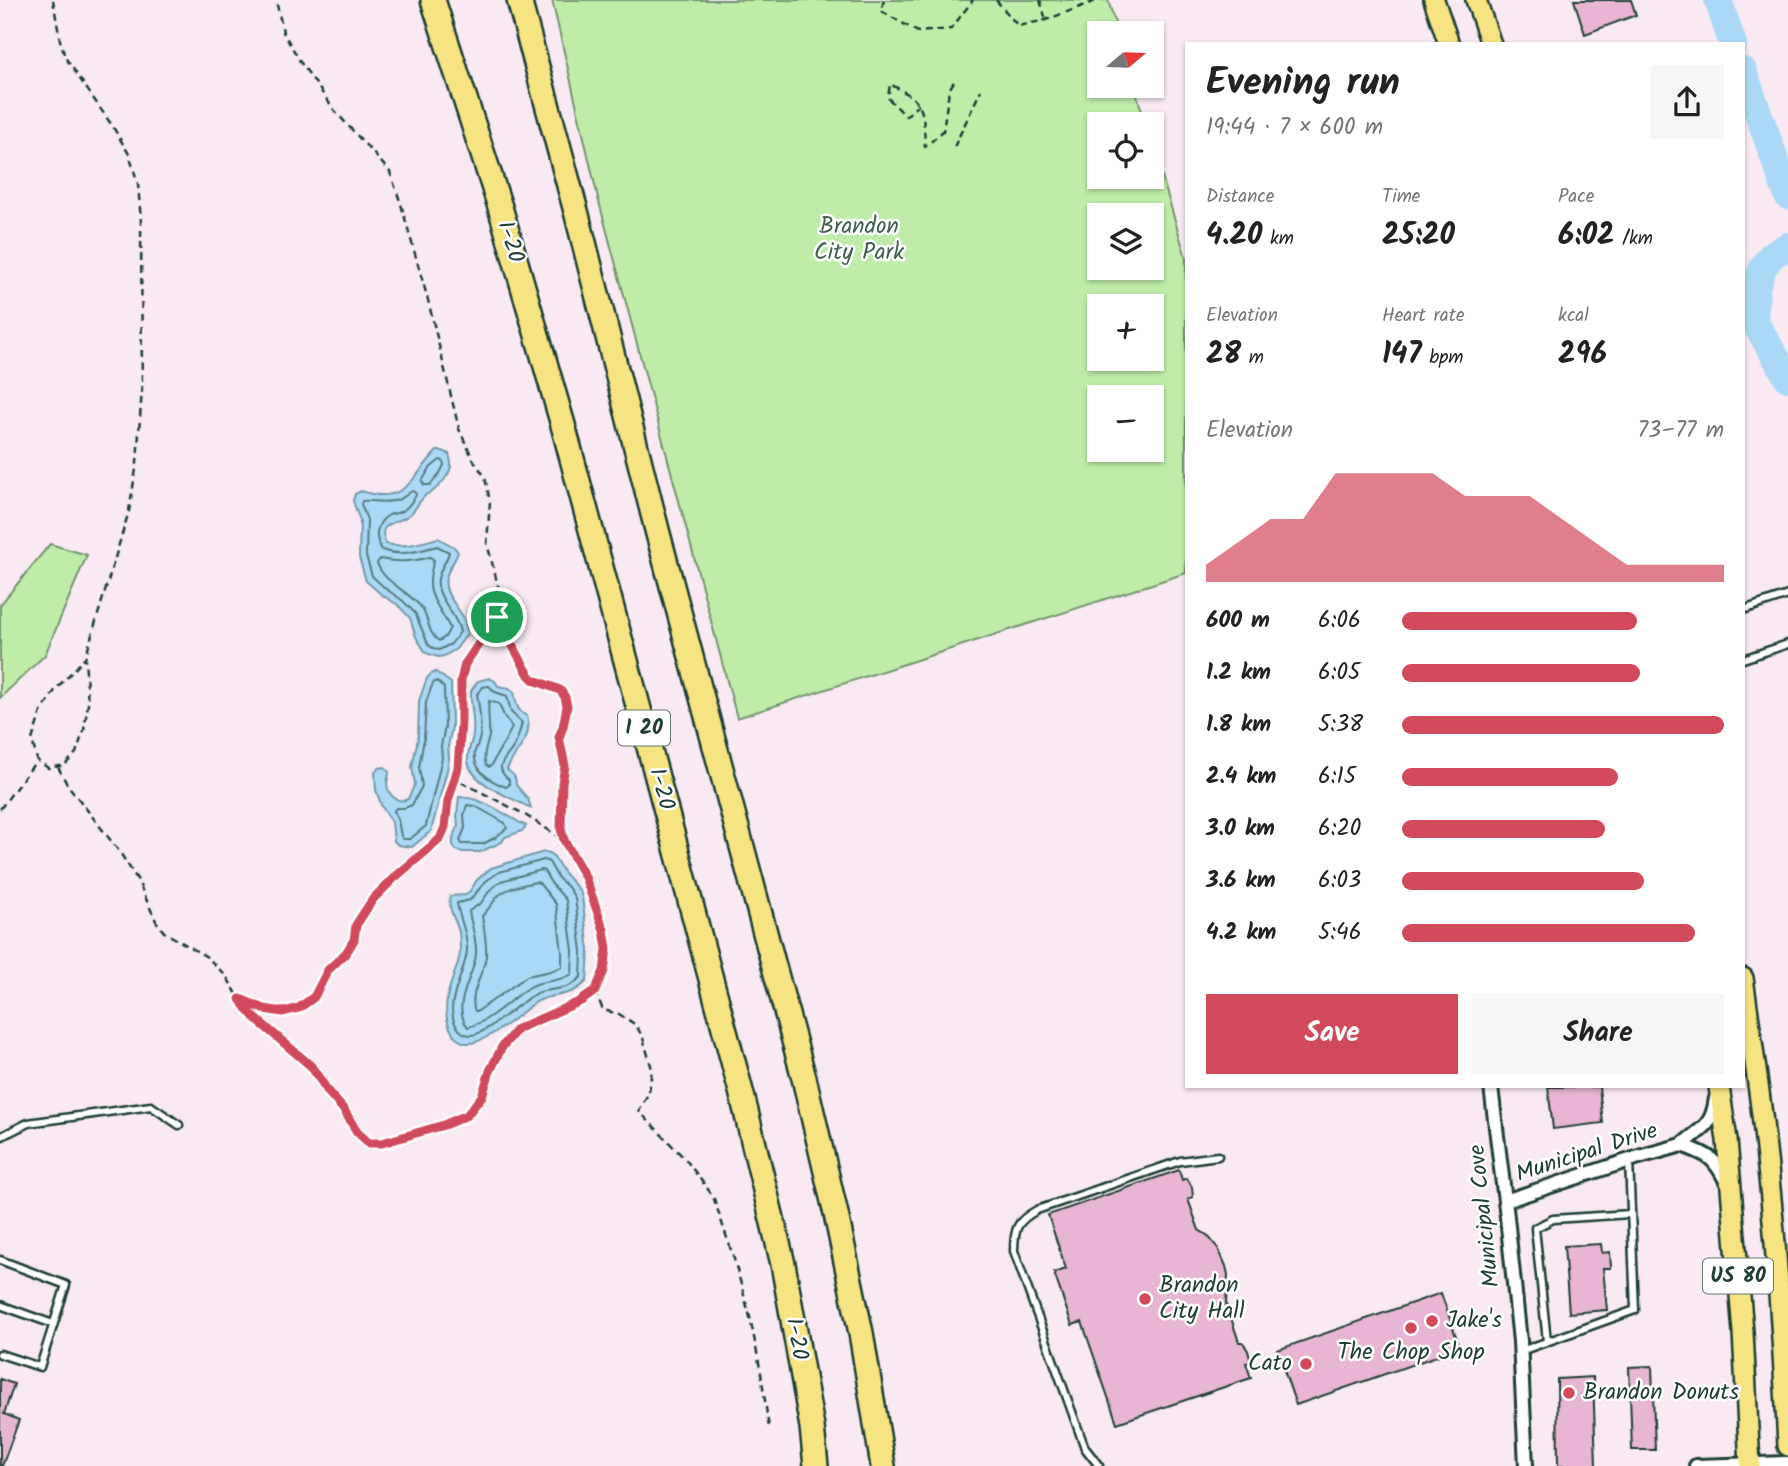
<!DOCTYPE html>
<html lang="en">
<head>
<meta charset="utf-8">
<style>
	body { margin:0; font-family:Kalam,sans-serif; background:#f6f6f6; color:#222; height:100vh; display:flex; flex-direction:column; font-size:26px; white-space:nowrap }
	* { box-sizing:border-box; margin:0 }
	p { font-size:23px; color:#767676 }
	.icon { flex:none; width:38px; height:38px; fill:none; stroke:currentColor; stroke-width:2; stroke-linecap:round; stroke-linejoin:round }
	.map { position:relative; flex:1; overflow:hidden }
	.drawer { position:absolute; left:1185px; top:42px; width:560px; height:1046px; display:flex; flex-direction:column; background:#fff; border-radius:0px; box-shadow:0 2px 5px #0004 }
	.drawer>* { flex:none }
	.needle { width:46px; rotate:71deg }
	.buttons { position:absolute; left:1087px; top:21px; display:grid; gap:14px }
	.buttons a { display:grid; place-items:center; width:77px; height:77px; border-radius:0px; background:#fff; box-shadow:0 2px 5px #0004; font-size:35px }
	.pin { position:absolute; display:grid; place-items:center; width:60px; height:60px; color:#fff; margin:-30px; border:4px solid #fff; border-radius:50%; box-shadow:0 2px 7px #0007 }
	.round { display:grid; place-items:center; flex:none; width:74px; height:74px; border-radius:0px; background:#f6f6f6 }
	.overview { display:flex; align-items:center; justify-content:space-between; height:119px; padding:0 21px }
	h1 { font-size:38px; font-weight:700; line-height:52px }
	.stats { display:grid; grid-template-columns:repeat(3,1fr); gap:10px; height:119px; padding:7px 21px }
	.stats div { display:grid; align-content:center }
	.stats b { font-size:30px; font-weight:700 }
	.stats small { font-size:19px; font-weight:400 }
	.stats p { font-size:19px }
	.chart { height:196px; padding:14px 21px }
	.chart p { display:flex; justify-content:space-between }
	.chart svg { width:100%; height:126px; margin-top:7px; fill:#d1495b; opacity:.7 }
	.primary-button { display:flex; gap:14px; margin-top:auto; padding:14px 21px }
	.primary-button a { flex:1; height:80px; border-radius:0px; background:#d1495b; color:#fff; font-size:28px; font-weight:700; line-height:80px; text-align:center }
	.primary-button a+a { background:#f6f6f6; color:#222 }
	ul { padding:0 21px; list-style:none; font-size:23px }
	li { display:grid; grid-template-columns:112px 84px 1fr; align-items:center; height:52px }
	li i { height:18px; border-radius:9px; background:#d1495b }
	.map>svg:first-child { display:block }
	.green { fill:#c0eca9; stroke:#70946e; stroke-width:2; fill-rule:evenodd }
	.water { fill:#aad8f6; stroke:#729aa8; stroke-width:2 }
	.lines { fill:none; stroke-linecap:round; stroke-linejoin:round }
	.shore { stroke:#577b82; stroke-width:2 }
	.river { stroke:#aad8f6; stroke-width:28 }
	.building { fill:#e8b5d2; stroke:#1f3d34; stroke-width:2 }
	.lane-casing { stroke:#1f3d34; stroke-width:11 }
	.street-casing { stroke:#1f3d34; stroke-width:18 }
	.primary-casing { stroke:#1f3d34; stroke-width:24 }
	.highway-casing { stroke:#1f3d34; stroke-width:28 }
	.path { stroke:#1f3d34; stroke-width:2.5; stroke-dasharray:7 5; stroke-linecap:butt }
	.lane { stroke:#fff; stroke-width:6 }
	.street { stroke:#fff; stroke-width:12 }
	.primary { stroke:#f6e381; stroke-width:19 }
	.highway { stroke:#f6e381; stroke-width:23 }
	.route-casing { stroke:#fff; stroke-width:14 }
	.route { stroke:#d1495b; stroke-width:9 }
	.poi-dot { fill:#d1495b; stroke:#fff; stroke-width:2.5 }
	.labels { text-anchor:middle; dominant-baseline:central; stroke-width:5; stroke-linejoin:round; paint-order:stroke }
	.shield { fill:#fff; stroke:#627771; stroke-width:2 }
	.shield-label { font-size:21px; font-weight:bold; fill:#1f3d34 }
	.park-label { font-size:23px; fill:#3f604b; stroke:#fff }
	.street-label { font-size:23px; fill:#1f3d34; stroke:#fff }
	.poi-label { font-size:23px; fill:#1f3d34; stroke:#fff; text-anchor:start }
</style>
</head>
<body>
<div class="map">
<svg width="1788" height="1466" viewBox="0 0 1788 1466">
	<rect width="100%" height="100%" fill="#f8e9f2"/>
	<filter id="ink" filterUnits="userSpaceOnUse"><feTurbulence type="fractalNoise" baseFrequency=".0143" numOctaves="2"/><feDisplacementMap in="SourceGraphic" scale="14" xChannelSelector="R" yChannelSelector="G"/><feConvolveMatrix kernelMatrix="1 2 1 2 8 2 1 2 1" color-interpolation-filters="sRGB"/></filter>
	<g filter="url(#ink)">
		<path class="green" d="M552 0H1108L1118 33H1099V86H1134L1146 124H1099V177H1152V143L1186 258V573L737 718 598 198ZM1152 215V268H1099V215ZM1152 306V359H1099V306ZM1152 397V450H1099V397Z
			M50 544 87 555 45 655 0 698V605Z"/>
		<path class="water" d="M437 451H443L449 454C450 457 451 461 451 465 451 474 439 487 432 492 425 496 429 491 423 498 418 503 415 511 409 515 398 524 375 521 386 544 405 548 420 543 438 538L454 547 458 552C455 562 448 568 446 578 442 595 461 608 466 623 467 627 467 631 467 634L456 649 444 656 438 657 426 653 416 637 410 618 398 605 382 595 366 581 359 557 360 521 353 501 355 494 361 491C405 506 411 478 437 451Z
			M436 672 451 683 452 727 448 746 449 758 447 770 431 831 412 847 398 845 394 841 392 822 382 807 376 790 375 772 379 768 385 767 389 772C389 776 387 780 387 784 388 795 397 804 408 799L415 784 412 767 418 738 419 701 427 678 431 674Z
			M489 678 495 681 498 686 509 688 514 692C516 702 516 711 527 716 534 739 513 752 507 770 514 774 516 777 516 785L528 799 531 808C512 798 471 784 468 761 467 751 472 744 473 734 475 719 470 706 471 691L478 681Z
			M459 797C480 796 507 816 526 826L522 831 505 837 502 842 480 852H462L456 850 453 845V839L458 826 457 814Z
			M544 852 550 853 554 857 564 873 580 891 582 897 589 950 587 981C568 1001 548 991 530 1006 518 1016 483 1045 467 1043 461 1043 457 1039 454 1035 446 1024 445 1012 447 999 449 983 458 969 460 953 460 946 460 939 459 932 456 920 447 908 450 896L466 895 470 891 477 880 491 868Z"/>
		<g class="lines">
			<path class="shore" d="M440 460 443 461 444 465 440 473 430 485H424L422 481 430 468Z
				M412 491 415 492 416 495C413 500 409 506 405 509 401 513 394 513 389 515 375 523 374 538 382 550 401 557 418 551 437 546L449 552C447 561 440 568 438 579 435 598 457 613 460 632L451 644 439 650 431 647 428 644 415 613 402 600 386 589 372 576 366 556 367 520 361 504 362 501C373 500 385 504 397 500 402 499 407 494 412 491Z
				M430 557 434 560C423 595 436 600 450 628L445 637 439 641C427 633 429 617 421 607 408 591 383 582 377 563L380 559C398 563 413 562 430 557Z
				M437 681 444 688 445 726 441 746 442 758 426 826 410 839H403L401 836 398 820 394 811 396 808H404L412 805 422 786 419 767 424 739 426 702 433 683Z
				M489 686 495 692 507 696 511 712 522 723C520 730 518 739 514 746 506 760 492 766 509 780V785L506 787C490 781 472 771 475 751 477 746 480 740 480 735 482 721 479 708 477 694L483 687Z
				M489 701 499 704 504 716 512 727C506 742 497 751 492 765L489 767 486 765C482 754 487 747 489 736 490 724 487 711 489 701Z
				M467 805 475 806 505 823 507 828 496 837 483 844H462L460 840 465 828 464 815Z
				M544 860 549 862 558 878 568 887 575 898 582 951 581 977C568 992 553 987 537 993 526 998 516 1008 506 1015 492 1024 471 1047 457 1027 442 1005 466 973 467 950 468 933 459 919 457 903L470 900 486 881 499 872Z
				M541 870 544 871 551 883 566 900 573 951 572 974C559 983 543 979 530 987 511 998 490 1022 468 1027 450 1006 474 977 476 954 477 938 471 926 469 911L481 903 490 890 501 881Z
				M536 882 539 883 556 904 562 952V967L551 971 527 976 478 1011H475C468 995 484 973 486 956 487 942 484 929 482 916 488 910 492 904 497 897 507 887 523 885 536 882Z"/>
			<path class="river" d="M1718 0 1733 44
				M1743 71 1788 196
				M1788 246 1772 255 1763 267 1756 288 1754 321 1788 378"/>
		</g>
		<path class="building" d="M1574 0H1631L1636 15 1585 34Z
			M1548 1087H1599L1603 1123 1553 1129Z
			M1179 1170 1182 1180 1187 1178 1192 1187 1193 1197 1188 1199 1199 1230 1207 1235 1218 1248 1226 1266 1228 1275 1226 1303 1239 1342H1243L1248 1351 1251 1362 1246 1363 1251 1378 1117 1423 1082 1322 1072 1325 1054 1273 1066 1269 1048 1215Z
			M1601 1244 1602 1253 1610 1252 1611 1268H1603L1607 1310 1569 1313 1564 1246Z
			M1441 1293 1460 1348 1296 1405 1277 1350Z
			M1652 1366 1655 1450H1632L1629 1367Z
			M1593 1377 1596 1466H1558L1557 1379Z
			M0 1379 14 1384 4 1414 19 1420 2 1466H0Z"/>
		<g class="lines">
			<g class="lane-casing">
				<path id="lane" d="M1743 610 1788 595
					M1743 659 1788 644
					M0 1137 28 1123 151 1106 179 1125
					M0 1260 66 1285 40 1367 0 1354
					M0 1305 53 1324
					M1547 1341 1535 1228 1553 1219 1630 1214
					M1521 1351 1635 1310 1629 1160
					M1099 1466 1085 1448 1014 1251C1014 1228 1017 1221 1037 1210L1180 1161 1218 1156"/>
			</g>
			<g class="street-casing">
				<path id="street" d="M1491 1087 1507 1217 1520 1341 1526 1466
					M1716 1098C1712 1128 1702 1127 1682 1145 1707 1155 1713 1155 1726 1181
					M1505 1201 1639 1157 1682 1145
					M1696 1466 1788 1463"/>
			</g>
			<g class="primary-casing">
				<path id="primary" d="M1434 0 1449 44
					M1476 0 1491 44
					M1743 978C1750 1029 1758 1080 1764 1131 1776 1236 1783 1341 1788 1446
					M1719 1087 1727 1140 1743 1332 1750 1466"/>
			</g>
			<g class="highway-casing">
				<path id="highway" d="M433 0 500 207 563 425 742 1095 783 1264 812 1427 816 1466
					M519 0 577 215 657 530 804 1078 836 1214 861 1333 883 1466"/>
			</g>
			<path class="path" d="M53 0 60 40 65 57 113 127 129 154 138 184 141 221 142 388 137 463 129 511 85 658 88 704 84 730 76 753 65 765 48 768 37 760 32 740 41 712 56 689 85 658
				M884 0 881 11 918 32 951 29 973 0
				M996 0 1018 26 1046 20 1098 0
				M1040 0 1046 20
				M919 104 906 116 888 98 890 84C926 102 923 109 925 147L943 131 949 90 956 78
				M954 147 981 90
				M497 617 529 675C539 684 555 683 563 693 572 706 562 722 560 736 558 746 566 758 565 768 565 774 563 779 562 785 560 803 559 822 564 840
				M58 767 67 784 119 851 137 879 156 921 164 932 207 957 226 976 240 999 264 1009 283 1011 299 1008 314 997 328 970 347 953 354 940 356 925 373 899 394 878 441 839 445 827 448 801 458 768 462 723 461 680 465 664 492 623 504 609 487 543 490 502 485 477 473 459 459 429 428 300 401 204 390 172 335 111 301 63 283 32 276 0
				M0 809 37 760
				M595 991 603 1010 619 1014 636 1025 643 1038 652 1069 649 1092 639 1111 686 1160 713 1196 734 1259 750 1317 761 1373 769 1428
				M242 1001 254 1017 311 1066 329 1093 344 1110 357 1132 369 1143H382L445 1125 467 1115 482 1096 490 1071 502 1047 517 1029 581 1001 595 991 604 971 607 949 604 930 596 903 585 878 564 840 522 813 455 779"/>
			<use href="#lane" class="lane"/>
			<use href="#street" class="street"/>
			<use href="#primary" class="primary"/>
			<use href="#highway" class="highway"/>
		</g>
	</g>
	<g class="lines" filter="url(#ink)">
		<g class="route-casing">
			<path id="route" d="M497 617 529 675 534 680 560 690 565 697 567 706 563 727 559 737 565 766 562 783 561 829 564 840 585 877 604 930 607 949 604 971 595 991 581 1001 517 1029 502 1047 490 1071 482 1096 467 1115 444 1125 382 1143H369L357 1132 344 1110 329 1093 311 1066 254 1017 240 999 264 1009 283 1012 299 1008 314 997 328 970 346 953 354 940 356 925 373 899 394 878 440 839 445 827 448 801 458 768 461 723V680L465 664Z"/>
		</g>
		<use href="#route" class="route"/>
	</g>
	<g class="poi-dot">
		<circle cx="1145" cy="1299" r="7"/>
		<circle cx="1432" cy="1321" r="7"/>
		<circle cx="1411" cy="1328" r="7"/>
		<circle cx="1306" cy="1364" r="7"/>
		<circle cx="1569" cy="1393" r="7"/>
	</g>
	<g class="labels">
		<g class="shield">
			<rect x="618" y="710.5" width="52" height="35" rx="5"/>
			<rect x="1703" y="1258.5" width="70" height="35" rx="5"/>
		</g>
		<g class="shield-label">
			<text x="644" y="728">I 20</text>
			<text x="1738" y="1276">US 80</text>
		</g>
		<g class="park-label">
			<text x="859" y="227">Brandon<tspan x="859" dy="26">City Park</tspan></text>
		</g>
		<g class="street-label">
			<text transform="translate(510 242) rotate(73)">I-20</text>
			<text transform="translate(661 789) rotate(75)">I-20</text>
			<text transform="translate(1587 1153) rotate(-18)">Municipal Drive</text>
			<text transform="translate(1485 1216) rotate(-96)">Municipal Cove</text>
			<text transform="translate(796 1339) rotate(80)">I-20</text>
		</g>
		<g class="poi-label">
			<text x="1159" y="1286">Brandon<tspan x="1159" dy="26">City Hall</tspan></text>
			<text x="1446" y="1321">Jake's</text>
			<text x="1411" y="1353" text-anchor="middle">The Chop Shop</text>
			<text x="1292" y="1364" text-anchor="end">Cato</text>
			<text x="1583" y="1393">Brandon Donuts</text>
		</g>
	</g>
</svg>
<div class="buttons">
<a><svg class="needle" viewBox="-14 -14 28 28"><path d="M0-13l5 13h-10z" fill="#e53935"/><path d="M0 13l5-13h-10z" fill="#767676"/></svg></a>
<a><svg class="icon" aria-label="locate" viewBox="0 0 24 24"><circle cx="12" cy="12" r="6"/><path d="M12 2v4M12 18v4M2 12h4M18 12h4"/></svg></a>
<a><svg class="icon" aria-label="layers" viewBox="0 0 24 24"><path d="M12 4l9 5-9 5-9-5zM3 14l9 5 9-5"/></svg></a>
<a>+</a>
<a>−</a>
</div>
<div class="pin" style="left:497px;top:617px;background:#1e9e55"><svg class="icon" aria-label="arrive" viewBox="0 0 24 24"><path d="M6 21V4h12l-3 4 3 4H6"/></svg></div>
<section class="drawer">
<div class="overview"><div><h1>Evening run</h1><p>19:44 · 7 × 600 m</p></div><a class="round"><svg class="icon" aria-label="share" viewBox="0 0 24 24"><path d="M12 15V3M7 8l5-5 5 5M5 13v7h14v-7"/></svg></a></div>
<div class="stats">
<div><p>Distance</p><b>4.20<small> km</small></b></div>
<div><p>Time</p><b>25:20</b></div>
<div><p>Pace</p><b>6:02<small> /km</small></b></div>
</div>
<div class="stats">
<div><p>Elevation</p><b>28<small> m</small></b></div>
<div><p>Heart rate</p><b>147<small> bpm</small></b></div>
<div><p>kcal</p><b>296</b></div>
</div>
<div class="chart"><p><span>Elevation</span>73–77 m</p>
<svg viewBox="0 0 160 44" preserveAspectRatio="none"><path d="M0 44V38L10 30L20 22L30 22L40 6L50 6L60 6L70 6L80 14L90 14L100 14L110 22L120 30L130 38L140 38L150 38L160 38V44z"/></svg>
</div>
<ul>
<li><b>600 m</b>6:06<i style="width:73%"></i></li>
<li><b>1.2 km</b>6:05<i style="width:74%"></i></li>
<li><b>1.8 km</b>5:38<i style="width:100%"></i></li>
<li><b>2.4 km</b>6:15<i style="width:67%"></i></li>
<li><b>3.0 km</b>6:20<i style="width:63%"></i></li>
<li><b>3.6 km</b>6:03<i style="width:75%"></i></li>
<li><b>4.2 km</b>5:46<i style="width:91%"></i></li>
</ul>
<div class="primary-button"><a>Save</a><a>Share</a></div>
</section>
</div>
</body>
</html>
